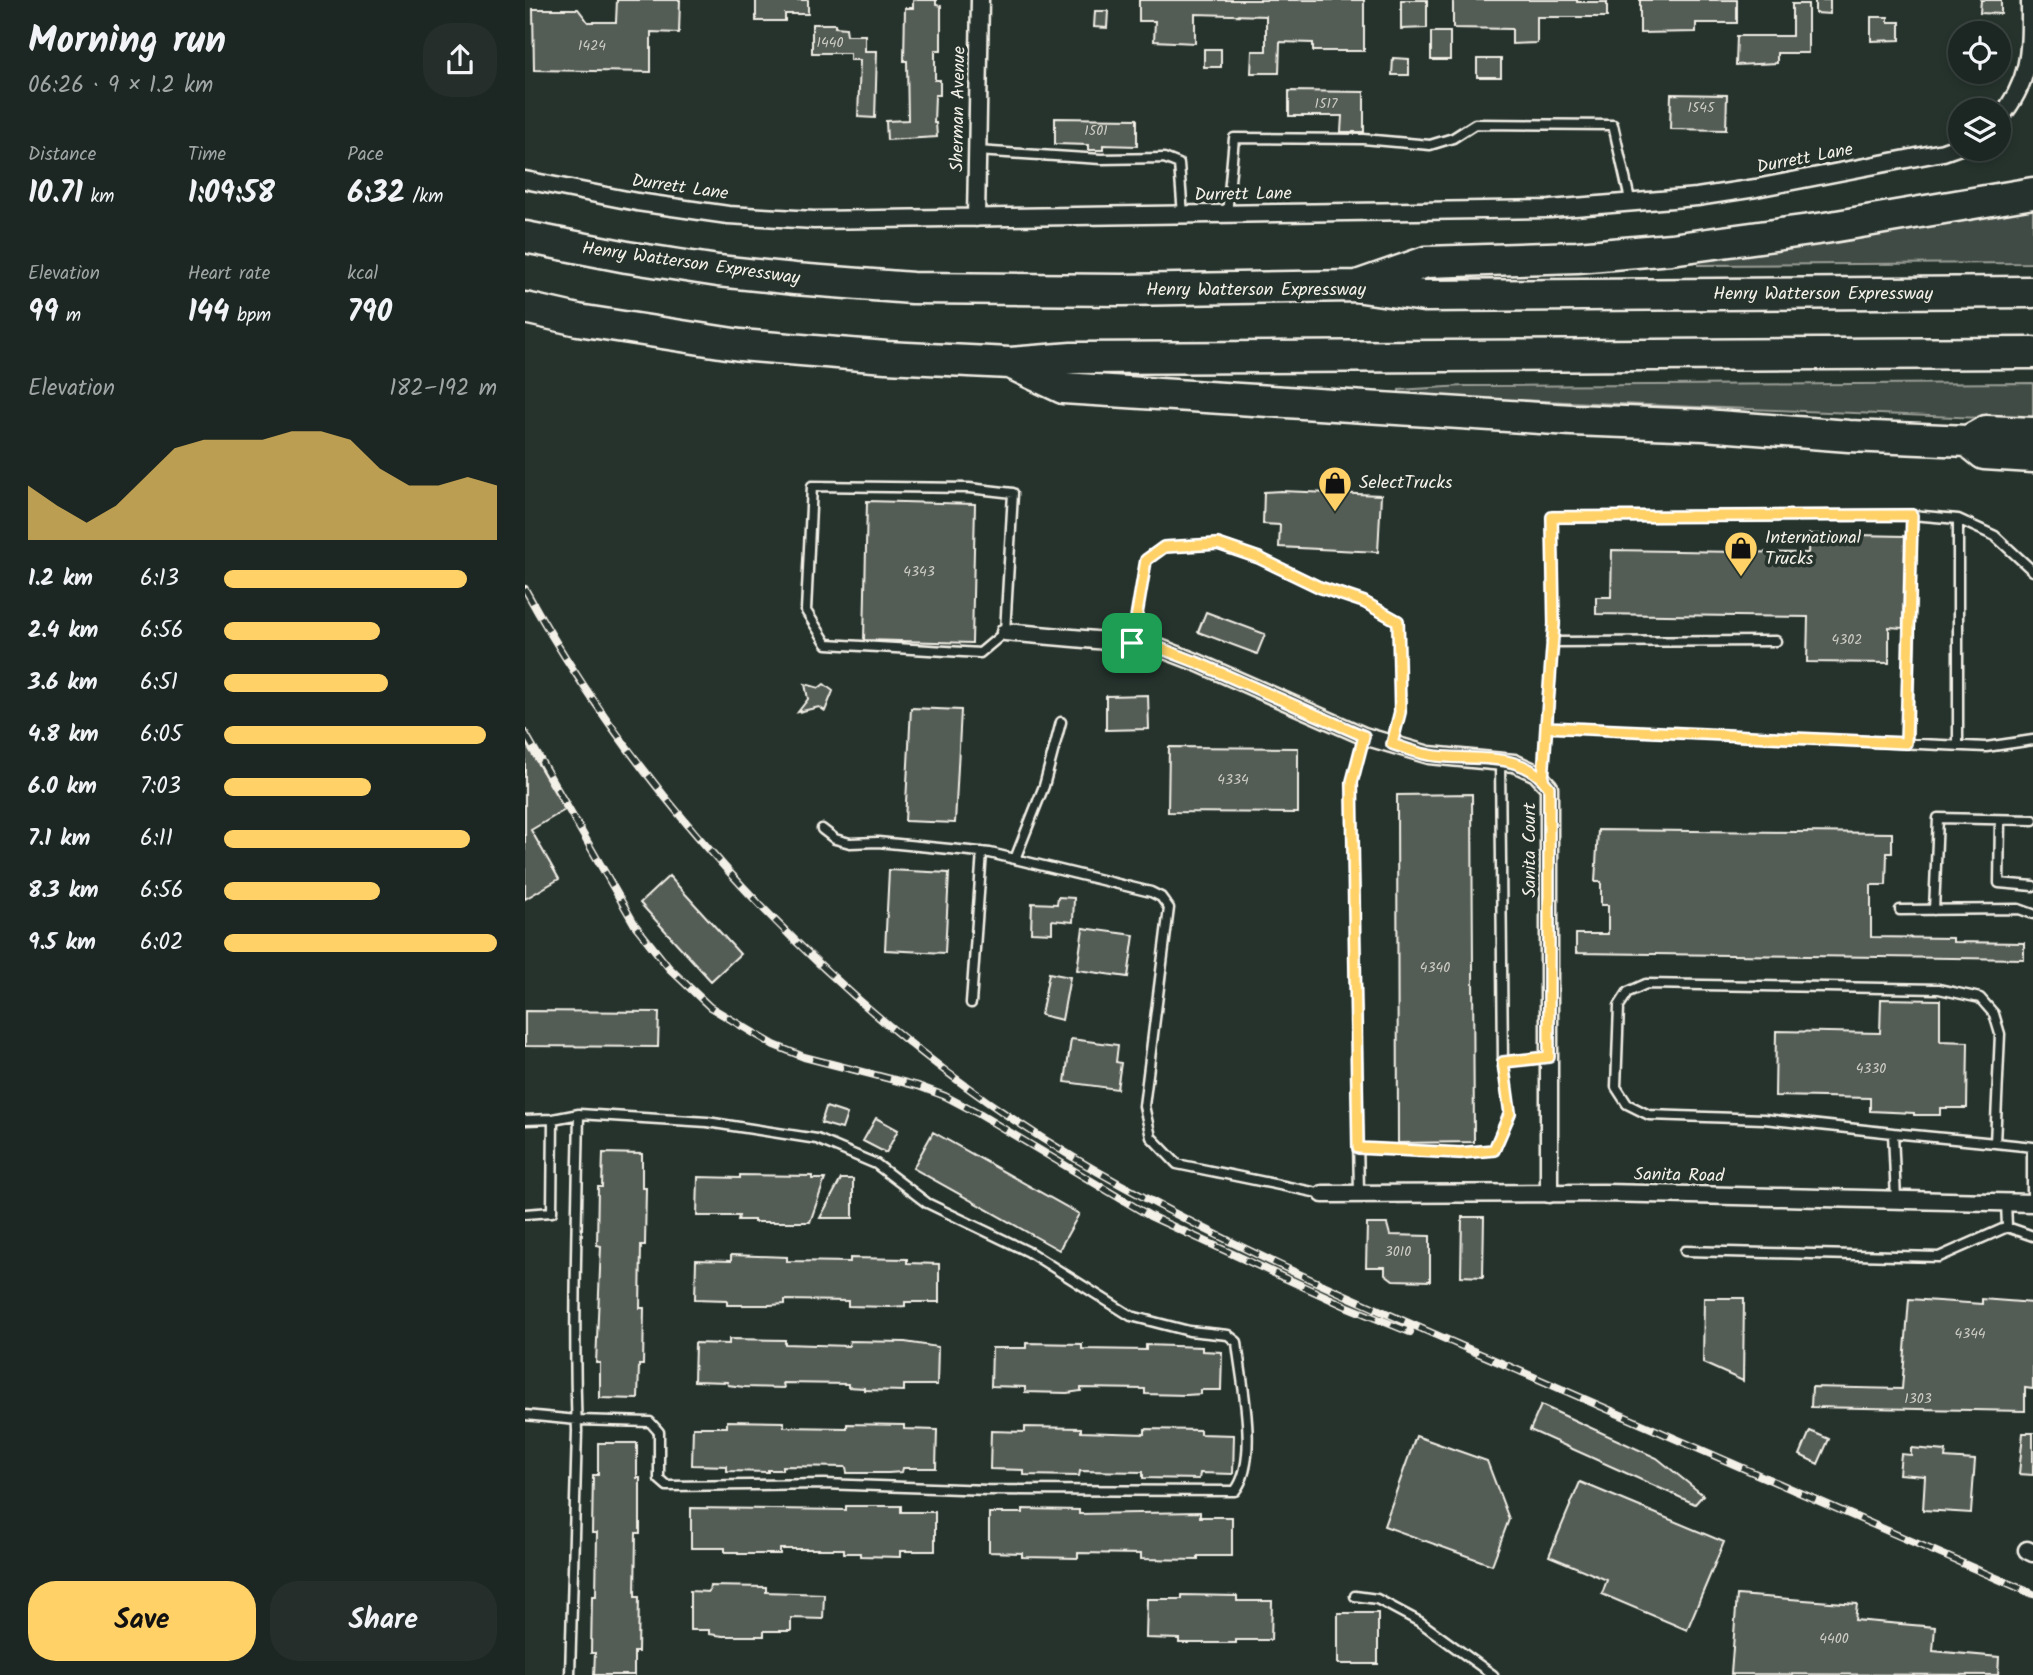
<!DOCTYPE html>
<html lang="en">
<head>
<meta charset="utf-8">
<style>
	body { margin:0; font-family:Kalam,sans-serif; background:#252e2a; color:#f1f3f6; height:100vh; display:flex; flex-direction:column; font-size:26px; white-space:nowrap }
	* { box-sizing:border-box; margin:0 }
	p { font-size:23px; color:#a0a5a5 }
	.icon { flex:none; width:38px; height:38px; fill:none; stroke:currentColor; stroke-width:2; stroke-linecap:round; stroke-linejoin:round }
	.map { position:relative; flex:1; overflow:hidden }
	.details { display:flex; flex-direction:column; background:#1c2622; width:525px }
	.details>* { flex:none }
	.tools { position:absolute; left:1423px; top:21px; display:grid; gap:14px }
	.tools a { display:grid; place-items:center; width:63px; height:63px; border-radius:50%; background:#1c2622; box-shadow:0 4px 10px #0003,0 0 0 2px #3a4340; font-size:35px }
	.pin { position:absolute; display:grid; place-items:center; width:60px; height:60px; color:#fff; margin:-30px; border-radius:14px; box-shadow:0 4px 10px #0006 }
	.round { display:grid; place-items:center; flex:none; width:74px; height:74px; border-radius:28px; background:#252e2a }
	.overview { display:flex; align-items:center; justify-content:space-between; height:119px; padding:0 28px }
	h1 { font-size:38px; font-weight:700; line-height:52px }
	.metrics { display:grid; grid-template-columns:repeat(3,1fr); gap:10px; height:119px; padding:7px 28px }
	.metrics div { display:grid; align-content:center }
	.metrics b { font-size:30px; font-weight:700 }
	.metrics small { font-size:19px; font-weight:400 }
	.metrics p { font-size:19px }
	.chart { height:196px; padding:14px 28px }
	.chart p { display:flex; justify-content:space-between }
	.chart svg { width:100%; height:126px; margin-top:7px; fill:#ffd166; opacity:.7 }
	.cta { display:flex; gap:14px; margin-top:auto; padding:14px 28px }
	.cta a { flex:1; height:80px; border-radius:28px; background:#ffd166; color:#111; font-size:28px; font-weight:700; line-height:80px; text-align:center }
	.cta a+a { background:#252e2a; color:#f1f3f6 }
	ul { padding:0 28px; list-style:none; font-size:23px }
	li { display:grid; grid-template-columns:112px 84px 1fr; align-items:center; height:52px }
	li i { height:18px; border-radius:9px; background:#ffd166 }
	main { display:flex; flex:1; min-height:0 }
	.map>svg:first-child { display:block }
	.green { fill:#414b45; stroke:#9a9e96; stroke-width:2 }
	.building { fill:#525c55; stroke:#f4f1e8; stroke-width:2 }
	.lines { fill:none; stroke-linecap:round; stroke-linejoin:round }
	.service-casing { stroke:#f4f1e8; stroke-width:13 }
	.minor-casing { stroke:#f4f1e8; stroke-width:21 }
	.motorway-casing { stroke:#f4f1e8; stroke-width:35 }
	.service { stroke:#26332d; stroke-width:8 }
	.minor { stroke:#26332d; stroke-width:16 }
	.motorway { stroke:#26332d; stroke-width:30 }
	.rail-casing { stroke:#f4f1e8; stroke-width:8 }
	.rail { stroke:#26332d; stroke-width:5; stroke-dasharray:16; stroke-linecap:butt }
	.route-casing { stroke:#fff; stroke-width:14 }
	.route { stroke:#ffd166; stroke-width:9 }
	.labels { text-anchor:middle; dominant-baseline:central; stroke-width:7; stroke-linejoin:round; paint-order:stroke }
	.number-label { font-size:14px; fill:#ccccc3 }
	.street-label { font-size:18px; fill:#f4f1e8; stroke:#26332d }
	.poi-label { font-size:18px; fill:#f4f1e8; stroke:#26332d; text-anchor:start }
</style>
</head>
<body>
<main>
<section class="details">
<div class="overview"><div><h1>Morning run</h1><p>06:26 · 9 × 1.2 km</p></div><a class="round"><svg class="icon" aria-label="share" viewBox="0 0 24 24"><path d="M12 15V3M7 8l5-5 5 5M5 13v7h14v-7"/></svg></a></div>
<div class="metrics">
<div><p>Distance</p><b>10.71<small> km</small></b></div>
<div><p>Time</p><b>1:09:58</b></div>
<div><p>Pace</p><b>6:32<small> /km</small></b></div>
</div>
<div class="metrics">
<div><p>Elevation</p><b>99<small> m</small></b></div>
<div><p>Heart rate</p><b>144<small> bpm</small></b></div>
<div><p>kcal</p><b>790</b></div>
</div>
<div class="chart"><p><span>Elevation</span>182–192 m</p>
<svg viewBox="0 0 160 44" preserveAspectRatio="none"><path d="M0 44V25L10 32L20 38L30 32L40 22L50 12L60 9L70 9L80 9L90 6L100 6L110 9L120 19L130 25L140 25L150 22L160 25V44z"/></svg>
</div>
<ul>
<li><b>1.2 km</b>6:13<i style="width:89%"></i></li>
<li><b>2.4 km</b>6:56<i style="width:57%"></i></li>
<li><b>3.6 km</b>6:51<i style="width:60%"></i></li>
<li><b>4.8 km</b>6:05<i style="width:96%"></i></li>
<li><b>6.0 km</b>7:03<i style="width:54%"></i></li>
<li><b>7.1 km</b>6:11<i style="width:90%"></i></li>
<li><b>8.3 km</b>6:56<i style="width:57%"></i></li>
<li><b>9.5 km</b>6:02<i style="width:100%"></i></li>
</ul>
<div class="cta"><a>Save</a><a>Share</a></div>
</section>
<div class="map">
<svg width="1508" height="1675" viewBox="0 0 1508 1675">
	<rect width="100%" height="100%" fill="#26332d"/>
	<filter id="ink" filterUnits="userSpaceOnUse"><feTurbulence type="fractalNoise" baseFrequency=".0143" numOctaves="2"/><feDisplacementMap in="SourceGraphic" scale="14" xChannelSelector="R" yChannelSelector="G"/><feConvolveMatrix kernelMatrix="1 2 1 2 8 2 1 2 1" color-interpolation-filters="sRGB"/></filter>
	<g filter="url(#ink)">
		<path class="green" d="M1508 207V263L1173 265V261Z
			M1508 383V420L939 398 874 395V390L939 386Z"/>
		<path class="building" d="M92 0H155L154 33 126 32V72L9 70 8 9H53L63 22H91Z
			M231 0H283V14H260V21H231Z
			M388 0H411V5L416 6V50H410V80H415V95H410L409 123H411L412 137 362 140 361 121 383 120 382 61H379L380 8H388Z
			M614 0H839V51H788V43L755 42 754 73H726L727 51H741V16L670 14V43L629 41 630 21H614Z
			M876 0H902V28L876 29Z
			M928 0H1052V2H1082V17H1012V43L987 44V29L928 28Z
			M1115 0H1212V23H1171V32L1115 33Z
			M1290 0H1305V14L1290 13Z
			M1456 0H1476V14L1455 13Z
			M1267 4H1283V53H1252V63L1211 65 1212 36H1267Z
			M570 11H583L582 28 569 27Z
			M1346 17H1363V22H1375V40L1346 41Z
			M287 24H310V27L321 28 322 35H340V51H352L350 118 333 117 335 60H325V53H287Z
			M906 32H925V60H906Z
			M679 49H696V67H679Z
			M868 58 884 59V75H867Z
			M952 59H976V77H952Z
			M764 91 839 92V132H816L817 116H764Z
			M1146 94 1202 95 1201 130 1145 129Z
			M530 118 612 119V146L578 145V150H563V145L530 144Z
			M756 491 856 495 853 552 754 547 755 525 738 524 739 492Z
			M342 501 450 504 447 643 339 640Z
			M1284 534 1380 536 1378 628 1364 627V663L1282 662 1283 617 1071 614V597H1086L1087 550 1283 553Z
			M681 612 740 634 732 654 673 632Z
			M280 684 294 688 299 684 308 691 300 711 294 707 273 712 283 699Z
			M623 695 624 729 581 730V696Z
			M386 708 436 710 430 823 380 821Z
			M0 742 40 810 6 830 34 879 0 899Z
			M644 747 773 748V813L643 812Z
			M947 794 949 1142 873 1143 872 795Z
			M1073 830 1367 833V853H1362L1361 885H1346V937L1428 938V942L1499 943V959L1051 953V934H1083V905H1076V882H1070Z
			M364 870 424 873 420 953 360 950Z
			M144 876 215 954 186 981 115 903Z
			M533 897 549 898 548 922 527 920V933L506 932 507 903 532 904Z
			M558 928 609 935 603 977 552 970Z
			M524 973 545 977 537 1020 516 1015Z
			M1356 999 1415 1000V1041L1443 1042 1442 1108H1415V1115H1389V1113L1345 1111V1098L1250 1096 1251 1031 1355 1033Z
			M0 1011 134 1012 133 1047 0 1046Z
			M546 1039 593 1045 591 1062 596 1063 592 1089 540 1082Z
			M301 1107 322 1114 317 1129 296 1123Z
			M351 1118 373 1130 361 1153 338 1141Z
			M408 1132 554 1214 534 1250 388 1168Z
			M78 1153 117 1154V1188H121L120 1245H116L115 1308H119L118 1365H114L113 1399 75 1398V1363H71L76 1246 72 1245 73 1187H77Z
			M215 1175 287 1176V1179H300L285 1222H229V1220H213L214 1216H172L173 1177 215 1178Z
			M316 1179H328V1218H295Z
			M937 1217H959L958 1277 936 1276Z
			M842 1224H862L865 1235 905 1236V1281L868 1280 860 1274V1267H841Z
			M206 1255 262 1257V1261L325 1262V1258L382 1259V1263L414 1264V1302H380V1306L365 1307 323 1306V1301L260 1300V1304L245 1305H202V1300L170 1299 171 1260 206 1261Z
			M1179 1298H1219L1218 1381 1178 1363Z
			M1384 1299 1457 1304V1299L1508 1303V1389L1500 1388V1411L1286 1407 1287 1387 1377 1389Z
			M204 1339 260 1340V1344L324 1346 325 1341 380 1342 413 1347 412 1385H379V1391L339 1390V1388L323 1387V1384L258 1383 259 1388 219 1387 203 1385 202 1382 169 1381 170 1343 204 1344Z
			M501 1343 557 1344V1349L621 1350V1345L677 1347V1351L697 1352 696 1390H676V1394L661 1395 620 1394V1389L556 1388V1391L542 1393 500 1392V1387L466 1386 467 1348H501Z
			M1016 1405 1132 1458 1178 1495 1170 1504 1005 1430Z
			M202 1421 259 1422V1427L322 1428V1424L379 1425V1429L412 1430 411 1468H378L377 1472 363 1473H322L321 1467 257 1466V1470H243V1472L202 1471V1466L167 1465 168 1427H202Z
			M500 1427 556 1428V1432L620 1434V1429L675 1430V1434L709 1435 708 1474 675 1473 674 1479 618 1478V1472L555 1471 554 1476 499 1475V1470L465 1469 466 1431 500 1432Z
			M1285 1431 1304 1439 1293 1464 1275 1455Z
			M1498 1433H1508V1475L1494 1474Z
			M891 1436 962 1461 984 1519 967 1565 859 1526Z
			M73 1443H112V1478H115V1533H111L110 1597H114L113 1652H109V1675H69L70 1653H66L67 1596H71L72 1533H67L68 1475H73Z
			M1386 1448 1421 1451 1420 1458 1450 1460 1446 1513 1398 1510 1400 1476 1374 1474 1376 1454 1386 1455Z
			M1055 1482 1199 1542 1162 1630 1077 1594 1082 1580 1024 1556Z
			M321 1506H376V1512H410V1551H375V1557L335 1556V1553H319V1549H255V1554H213V1552H200V1548H166V1508L321 1510Z
			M498 1509 554 1510V1514L675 1512V1517H707V1556H673V1560L616 1559V1554L553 1553V1558L497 1557V1553L464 1552V1513H498Z
			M185 1586 241 1587V1592L299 1594 298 1619 266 1618V1631H239V1636H198L184 1634V1630H165V1591L184 1592Z
			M657 1595 712 1596V1601H747L746 1640H711V1643H654V1639L621 1638 622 1599H657Z
			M1212 1595 1332 1604 1330 1620 1410 1627 1408 1651 1474 1657 1473 1675 1206 1674Z
			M813 1613H853V1664H813Z"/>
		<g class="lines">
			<g class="service-casing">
				<path id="service" d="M452 151 576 159 639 158 654 164 658 215
					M702 215 709 138 838 139 905 145 928 138 950 124 1088 125 1106 204
					M287 486 444 488 488 493 480 632 455 653 302 644 281 611Z
					M1027 642 1251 641
					M607 643 621 560 639 547 693 544 734 558 794 587 839 602 873 621 875 712 867 744
					M1022 727 1461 747 1508 740
					M1382 743 1387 515
					M1433 746V519
					M975 761 978 1062
					M1018 777 1029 624 1027 517 1387 515 1433 519 1470 536 1508 571
					M1475 820 1474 883 1508 886
					M297 829 310 839 325 843 353 842 465 853 626 892 636 897 644 908 619 1106 626 1137 652 1164 798 1194
					M490 859 519 786 536 722
					M1375 910 1494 909 1508 914
					M1409 910 1413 818 1508 820
					M446 1003 457 852
					M28 1119 54 1114
					M0 1120 28 1119 27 1212 0 1214
					M1368 1133 1470 1143
					M833 1148 935 1153 969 1150 985 1113 978 1062 1024 1057
					M834 1194 827 782 839 736
					M1371 1200 1368 1133 1239 1119 1124 1115 1102 1104 1091 1087 1094 1006 1103 992 1121 984 1414 989 1455 998 1469 1014 1475 1034 1470 1143 1508 1147
					M1481 1202 1482 1227 1508 1236
					M1507 1203V1147
					M1160 1251 1414 1257 1482 1227
					M0 1415 52 1420 125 1422 134 1432V1479L142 1486 299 1484 462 1490 710 1491C735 1460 716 1381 712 1342L703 1335 664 1331 606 1316 504 1252 402 1203 351 1164 292 1139 182 1122 54 1114C52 1220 48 1326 52 1431L45 1675
					M830 1596 852 1599 895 1622 968 1675"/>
			</g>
			<g class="minor-casing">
				<path id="minor" d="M1474 119C1507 80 1505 49 1505 0
					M0 180 112 202 203 215 289 220 1025 209 1172 197 1231 188 1418 152 1435 146
					M451 218 455 0
					M480 632 627 645 671 662 839 736 904 755 989 763 1011 773 1024 787V1194
					M798 1194 1079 1193 1508 1203
					M1502 1550 1508 1553"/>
			</g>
			<g class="motorway-casing">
				<path id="motorway" d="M0 237 102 257 193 271 270 279 387 288 597 290 830 286 899 296 1508 292
					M835 285 901 262 1052 257 1146 249 1300 228 1508 193
					M0 308 53 320 215 345 361 357 485 363 547 358 1508 353
					M485 363 538 388 1047 420 1179 425 1324 436 1443 441 1461 431 1508 433
					M1443 441 1459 454 1508 457"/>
			</g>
			<use href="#service" class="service"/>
			<use href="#minor" class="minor"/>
			<use href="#motorway" class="motorway"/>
			<g class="rail-casing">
				<path id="rail" d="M0 589C124 814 330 1028 551 1159 695 1244 851 1309 1004 1375 1172 1448 1340 1521 1508 1594
					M0 733 110 925 144 968 185 1007 249 1045 279 1057 393 1086 420 1096 454 1114 625 1216 823 1307 885 1332"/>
			</g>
			<use href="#rail" class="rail"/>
		</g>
	</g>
	<g class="lines" filter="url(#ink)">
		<g class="route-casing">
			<path id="route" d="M607 643 627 645 671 662 839 736 827 782 833 1148 935 1153 969 1150 985 1113 978 1062 1024 1057V787L1018 780 1021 727 1381 743 1387 515 1027 517 1029 624 1021 727V734L1018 780C991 750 940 762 904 755 891 753 879 748 867 744L875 712 873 621 839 602 794 587 734 558 693 544 639 547 621 560 607 643"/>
		</g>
		<use href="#route" class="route"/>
	</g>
	<defs>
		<g id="shop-pin" transform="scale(1.75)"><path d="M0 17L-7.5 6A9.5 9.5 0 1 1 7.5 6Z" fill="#ffd166" stroke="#26332d"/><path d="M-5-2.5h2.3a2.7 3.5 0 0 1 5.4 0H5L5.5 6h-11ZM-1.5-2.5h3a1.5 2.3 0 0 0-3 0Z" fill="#111"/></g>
	</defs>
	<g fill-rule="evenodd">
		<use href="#shop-pin" x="810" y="483"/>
		<use href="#shop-pin" x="1216" y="548"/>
	</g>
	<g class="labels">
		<g class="number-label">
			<text x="305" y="43">1440</text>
			<text x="67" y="46">1424</text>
			<text x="801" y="104">1517</text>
			<text x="1176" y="108">1545</text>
			<text x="571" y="131">1501</text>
			<text x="394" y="572">4343</text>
			<text x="1322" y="640">4302</text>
			<text x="708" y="780">4334</text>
			<text x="910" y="968">4340</text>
			<text x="1346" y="1069">4330</text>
			<text x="873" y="1252">3010</text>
			<text x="1445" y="1334">4344</text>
			<text x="1393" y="1399">1303</text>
			<text x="1309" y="1639">4400</text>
		</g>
		<g class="street-label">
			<text transform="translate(434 109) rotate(-89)">Sherman Avenue</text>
			<text transform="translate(1280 159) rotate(-11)">Durrett Lane</text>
			<text transform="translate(155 188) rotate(8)">Durrett Lane</text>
			<text transform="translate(718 195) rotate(-1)">Durrett Lane</text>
			<text transform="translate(166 264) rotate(8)">Henry Watterson Expressway</text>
			<text x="731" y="290">Henry Watterson Expressway</text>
			<text x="1298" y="294">Henry Watterson Expressway</text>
			<text transform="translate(1005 850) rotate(-90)">Sanita Court</text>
			<text transform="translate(1154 1176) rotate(1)">Sanita Road</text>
		</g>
		<g class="poi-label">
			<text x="834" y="483">SelectTrucks</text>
			<text x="1240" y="538">International<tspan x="1240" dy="21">Trucks</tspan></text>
		</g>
	</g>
</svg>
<div class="tools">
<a><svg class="icon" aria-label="locate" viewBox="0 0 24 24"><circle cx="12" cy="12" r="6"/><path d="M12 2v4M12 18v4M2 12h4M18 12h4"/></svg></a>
<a><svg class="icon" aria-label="layers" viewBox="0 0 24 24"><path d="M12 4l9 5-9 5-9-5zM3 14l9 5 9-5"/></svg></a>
</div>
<div class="pin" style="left:607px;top:643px;background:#1e9e55"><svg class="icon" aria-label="arrive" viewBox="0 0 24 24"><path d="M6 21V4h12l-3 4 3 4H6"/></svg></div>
</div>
</main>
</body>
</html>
